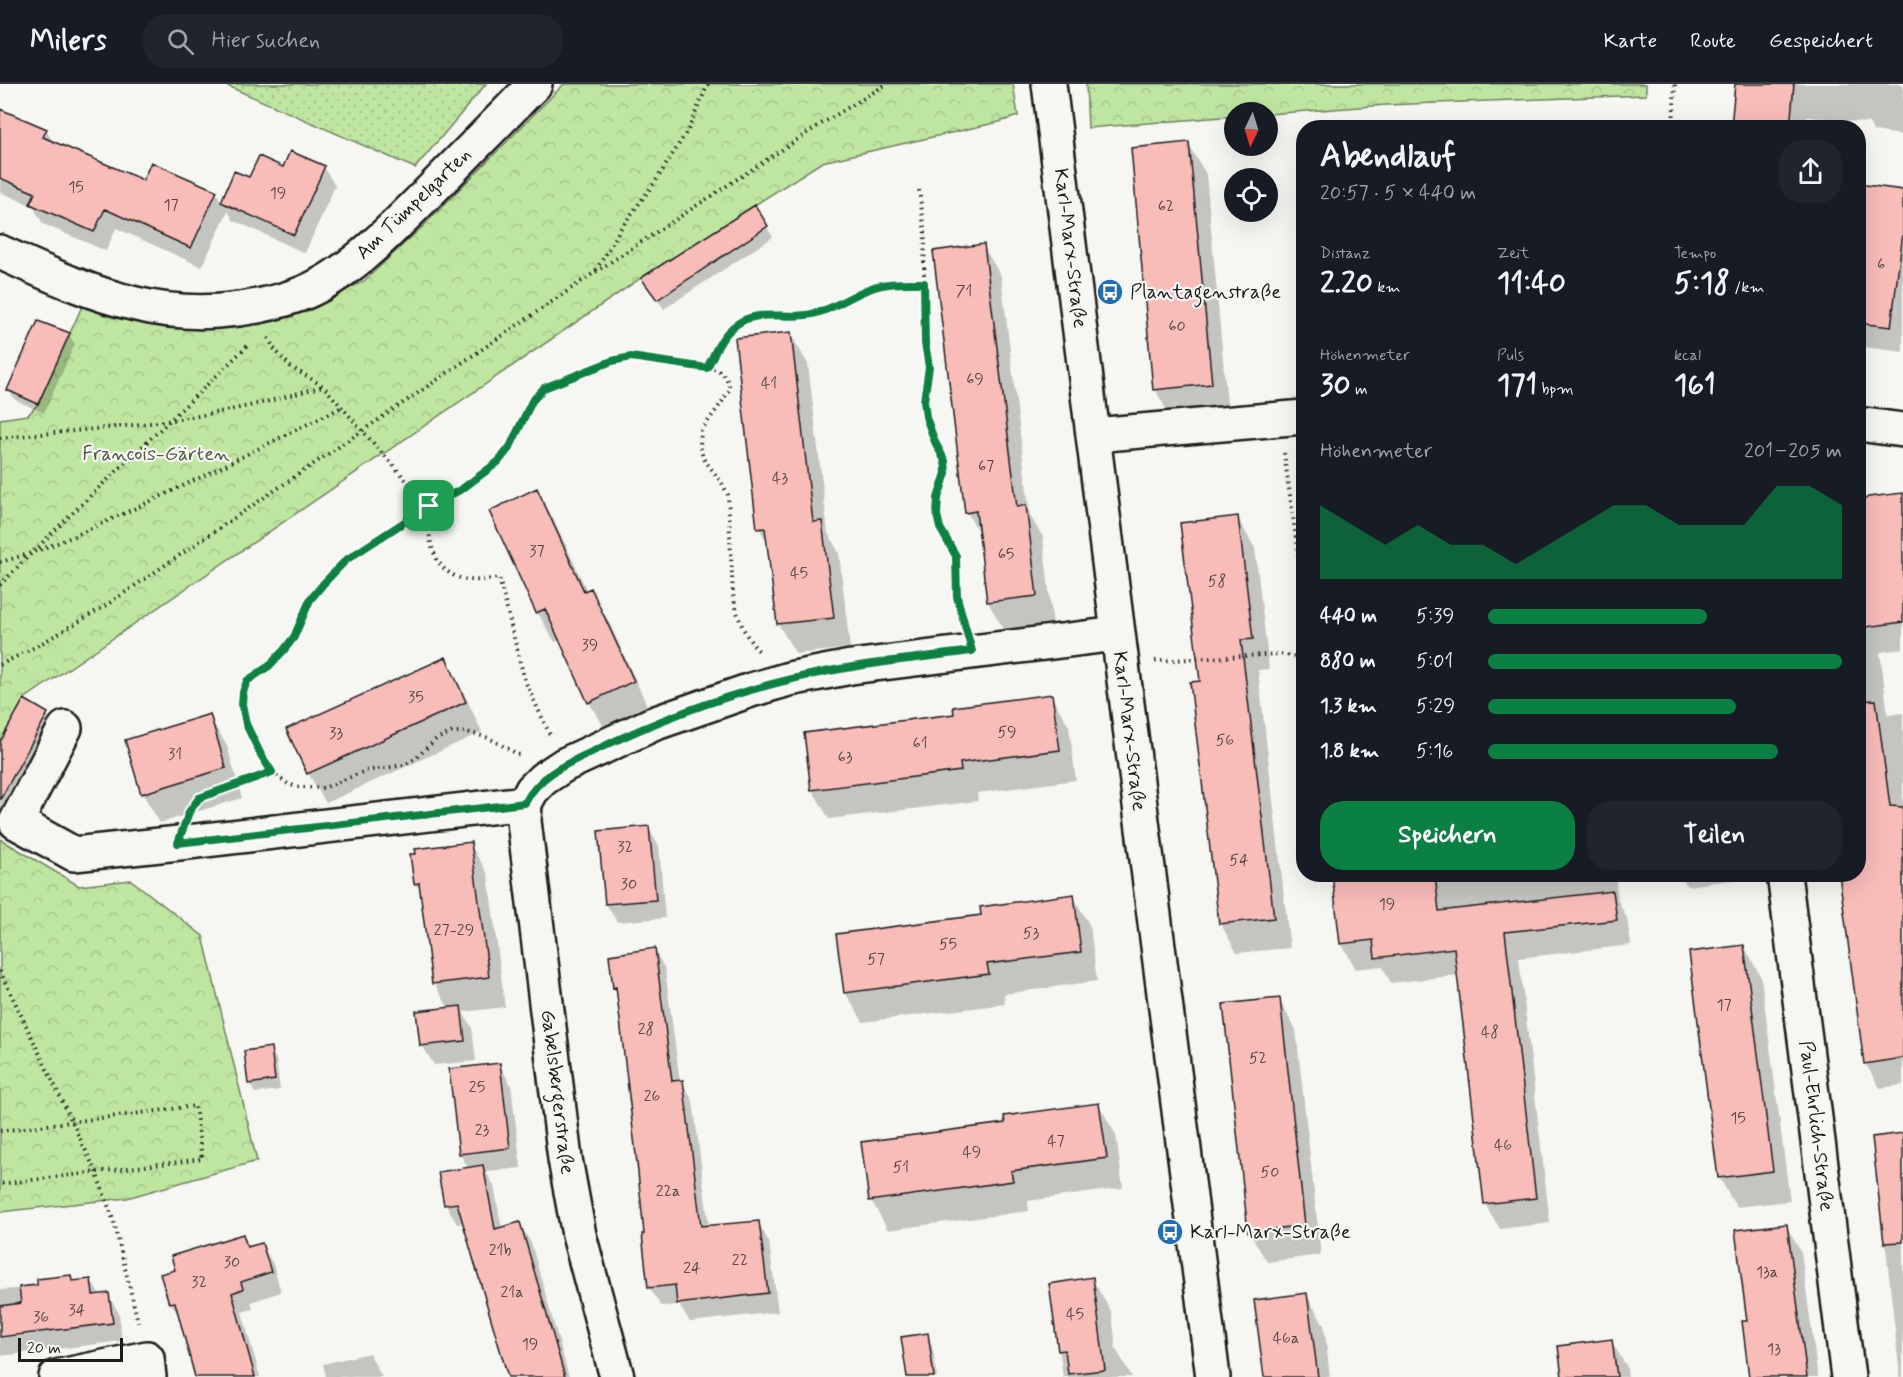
<!DOCTYPE html>
<html lang="de">
<head>
<meta charset="utf-8">
<style>
	body { margin:0; font-family:Mynerve,sans-serif; background:#20242c; color:#f1f3f6; height:100vh; display:flex; flex-direction:column; font-size:22px; white-space:nowrap }
	* { box-sizing:border-box; margin:0 }
	p { font-size:20px; color:#9ea1a6 }
	.icon { flex:none; width:33px; height:33px; fill:none; stroke:currentColor; stroke-width:2; stroke-linecap:round; stroke-linejoin:round }
	.map { position:relative; flex:1; overflow:hidden }
	.drawer { position:absolute; left:1296px; top:36px; width:570px; height:762px; display:flex; flex-direction:column; background:#171b24; border-radius:24px; box-shadow:0 6px 24px #0002 }
	.drawer>* { flex:none }
	.needle { width:39px; rotate:184deg }
	.tools { position:absolute; left:1224px; top:18px; display:grid; gap:12px }
	.tools a { display:grid; place-items:center; width:54px; height:54px; border-radius:50%; background:#171b24; box-shadow:0 6px 24px #0002; font-size:30px }
	.scale { position:absolute; left:18px; bottom:15px; width:105px; box-sizing:border-box; padding-left:6px; border:3px solid #1c1c1c; border-top:0; font-size:16px; line-height:21px; white-space:nowrap; color:#1c1c1c; -webkit-text-stroke:4px #f6f6f2; paint-order:stroke }
	.pin { position:absolute; display:grid; place-items:center; width:51px; height:51px; color:#fff; margin:-26px; border-radius:12px; box-shadow:0 3px 9px #0006 }
	.round { display:grid; place-items:center; flex:none; width:63px; height:63px; border-radius:24px; background:#20242c }
	.headline { display:flex; align-items:center; justify-content:space-between; height:102px; padding:0 24px }
	h1 { font-size:33px; font-weight:700; line-height:45px }
	.stats { display:grid; grid-template-columns:repeat(3,1fr); gap:9px; height:102px; padding:6px 24px }
	.stats div { display:grid; align-content:center }
	.stats b { font-size:30px; font-weight:700 }
	.stats small { font-size:16px; font-weight:400 }
	.stats p { font-size:16px }
	.chart { height:168px; padding:12px 24px }
	.chart p { display:flex; justify-content:space-between }
	.chart svg { width:100%; height:108px; margin-top:6px; fill:#0b8043; opacity:.7 }
	.action { display:flex; gap:12px; margin-top:auto; padding:12px 24px }
	.action a { flex:1; height:69px; border-radius:24px; background:#0b8043; color:#fff; font-size:24px; font-weight:700; line-height:69px; text-align:center }
	.action a+a { background:#20242c; color:#f1f3f6 }
	ul { padding:0 24px; list-style:none; font-size:20px }
	li { display:grid; grid-template-columns:96px 72px 1fr; align-items:center; height:45px }
	li i { height:15px; border-radius:8px; background:#0b8043 }
	header { display:flex; align-items:center; gap:36px; box-sizing:border-box; height:84px; padding:0 30px; background:#171b24; border-bottom:2px solid #363941 }
	header strong { font-size:28px }
	nav { display:flex; gap:33px; margin-inline-start:auto; font-size:21px }
	.search { width:420px; height:54px; background:#20242c; display:flex; align-items:center; gap:15px; box-sizing:border-box; padding:0 21px; border-radius:24px; color:#9ea1a6; font-size:22px }
	.map>svg:first-child { display:block }
	.grass { fill:url(#grass-dots); stroke:#6e815e; stroke-width:1.5 }
	.park { fill:url(#park-crowns); stroke:#6e815e; stroke-width:1.5 }
	.shadow { fill:#0003 }
	.building { fill:#f8bcb9; stroke:#1c1c1c; stroke-width:1.5 }
	.lines { fill:none; stroke-linecap:round; stroke-linejoin:round }
	.minor-casing { stroke:#1c1c1c; stroke-width:38 }
	.path { stroke:#1c1c1c; stroke-width:4; stroke-dasharray:1.5 4.5; stroke-linecap:butt }
	.minor { stroke:#f6f6f2; stroke-width:33 }
	.route-casing { stroke:#fff; stroke-width:12 }
	.route { stroke:#0b8043; stroke-width:8 }
	.labels { text-anchor:middle; dominant-baseline:central; stroke-width:4.5; stroke-linejoin:round; paint-order:stroke }
	.number-label { font-size:16px; fill:#534443 }
	.street-label { font-size:20px; fill:#1c1c1c; stroke:#f6f6f2 }
	.poi-label { font-size:20px; fill:#1c1c1c; stroke:#f6f6f2; text-anchor:start }
	.park-label { font-size:20px; fill:#4d5944; stroke:#f6f6f2 }
</style>
</head>
<body>
<header>
<strong>Milers</strong>
<div class="search"><svg class="icon" aria-label="search" viewBox="0 0 24 24"><circle cx="10" cy="10" r="6"/><path d="M15 15l6 6"/></svg>Hier suchen</div>
<nav><a>Karte</a><a>Route</a><a>Gespeichert</a></nav>
</header>
<div class="map">
<svg width="1903" height="1293" viewBox="0 0 1903 1293">
	<defs>
		<pattern id="grass-dots" width="8" height="8" patternUnits="userSpaceOnUse" patternTransform="scale(1.5)"><rect width="8" height="8" fill="#bfe6a1"/><path d="M2 2h.1M6 6h.1" fill="none" stroke="#a4c58a" stroke-width="1.8" stroke-linecap="round"/></pattern>
		<pattern id="park-crowns" width="20" height="18" patternUnits="userSpaceOnUse" patternTransform="scale(1.5)"><rect width="20" height="18" fill="#bfe6a1"/><path d="M2 6a3 3 0 1 1 6 0M12 15a3 3 0 1 1 6 0" fill="none" stroke="#a4c58a"/></pattern>
	</defs>
	<rect width="100%" height="100%" fill="#f6f6f2"/>
	<filter id="ink" filterUnits="userSpaceOnUse"><feTurbulence type="fractalNoise" baseFrequency=".0167" numOctaves="2"/><feDisplacementMap in="SourceGraphic" scale="12" xChannelSelector="R" yChannelSelector="G"/><feConvolveMatrix kernelMatrix="1 2 1 2 8 2 1 2 1" color-interpolation-filters="sRGB"/></filter>
	<g filter="url(#ink)">
		<path class="grass" d="M223 0H486L415 84Z"/>
		<path class="park" d="M564 0H1013L1018 32 999 38 822 78 641 194 24 615 0 658V335L28 331 38 320 84 218 126 234 182 244 230 242 282 232 319 220 364 197 420 145Z
			M1086 0H1646V11L1386 21 1268 30 1234 28V32L1088 44Z
			M0 755 79 802 131 796 203 852 257 1077 127 1114 0 1128Z"/>
		<path class="shadow" d="M1737 0H1903V51L1873 47 1869 39 1807 33 1806 44H1732Z
			M0 26 46 46 54 60 143 98 216 108 222 119 235 89 250 95 283 85 324 83 335 102 305 169 233 136 228 127 202 183 116 144 106 167 43 140 33 122 0 108Z
			M1593 39 1596 44H1538V41Z
			M1188 60 1206 90 1228 330 1172 336 1155 305Z
			M1858 102 1903 108V268L1864 263 1858 306Z
			M754 123 773 153 664 225 649 204Z
			M983 162 1001 192 1030 432 1043 453 1053 542 1005 548 988 518 980 451 967 428Z
			M790 249 808 280 828 449 839 469 850 564 796 570 778 540 769 461 759 444Z
			M69 251 75 260 44 329 15 316 9 306Z
			M537 406 554 436 587 507 590 506 608 536 650 628 607 648 589 618 561 556 555 558 537 528 491 427Z
			M1903 410V565L1880 568 1888 631 1903 629V1001L1880 1004 1865 979 1858 790V415Z
			M1299 412H1304V449Z
			M1237 434 1255 464 1269 585 1258 586 1290 864 1237 869 1220 839Z
			M445 575 462 605 482 648 326 719 308 689Z
			M1051 612 1069 642 1076 696 977 709 978 717 829 735 812 705 956 631Z
			M47 630 59 650 0 756V661Z
			M209 632 227 662 242 714 160 739 142 709Z
			M648 744 659 762 665 834 617 838 606 820Z
			M470 760 488 790 505 923 463 928 472 944 476 977 434 981 422 961 449 925 434 899 423 812 415 799Z
			M1334 790H1615L1618 817 1627 834 1631 861 1519 874 1550 1139 1500 1145 1485 1120 1459 891 1391 899 1382 882 1356 885 1341 859Z
			M1680 790H1740V795L1687 802Z
			M1073 812 1090 842 1097 897 1004 910 1005 920 863 938 845 908 983 833Z
			M1744 862 1761 893 1790 1117 1736 1123 1719 1093Z
			M654 865 665 885 680 998H682L693 1017 709 1143 758 1138 769 1158 778 1228 690 1238 679 1221 661 1222 649 1203 646 1151 618 911 614 903Z
			M1279 916 1296 946 1321 1171 1267 1178 1249 1148Z
			M270 965 276 975 280 1006 255 1009 249 999Z
			M500 981 511 1001 521 1084 486 1088 494 1102 502 1145 520 1140 531 1159 569 1293H509L465 1139 457 1140 446 1121 469 1085 460 1070Z
			M1099 1021 1116 1051 1123 1104 1028 1117 1029 1127 888 1146 871 1116 1007 1041Z
			M1903 1051V1293H1900L1874 1054Z
			M1786 1141 1801 1168 1818 1293H1751L1749 1238Z
			M243 1151 250 1164 261 1160 273 1180 281 1208 251 1218 253 1225 242 1228 260 1293H197L182 1238 171 1219 177 1187Z
			M71 1193 73 1198 91 1196 100 1212 108 1211 119 1229 122 1257 0 1272V1206L39 1203Z
			M1092 1195 1112 1229 1116 1265 1132 1293H1063L1051 1201Z
			M1306 1210 1324 1241 1330 1293H1266Z
			M927 1251 932 1261 937 1293H908Z
			M1611 1257 1627 1283 1628 1293H1563Z
			M369 1269 382 1293H326L323 1280Z"/>
		<path class="building" d="M1735 0H1794L1790 44H1731Z
			M0 25 47 45 43 53 143 96 151 78 217 107 191 164 105 125 94 148 30 120 35 109 0 94Z
			M1189 58 1212 300 1153 306 1131 64Z
			M290 67 325 82 294 151 221 118 234 87 249 93 259 72 283 83Z
			M1858 100 1903 106V149L1891 243 1858 239Z
			M755 121 768 142 657 216 641 194Z
			M984 160 1017 423 1026 421 1037 512 987 518 976 427 965 429 933 167Z
			M38 237 70 249 38 320 7 306Z
			M791 248 813 438 822 437 834 534 777 540 765 444 757 445 735 254Z
			M537 404 584 507 591 504 634 597 588 619 545 525 536 529 489 427Z
			M1903 409V538L1858 544V421L1868 413Z
			M1238 432 1253 555 1241 556 1274 834 1219 840 1190 598 1200 597 1180 439Z
			M446 573 466 618 307 690 286 645Z
			M1052 610 1060 666 960 679 961 687 811 706 804 649 954 630 953 623Z
			M24 615 48 629 0 716V658Z
			M1876 616 1890 722 1903 723V974L1864 980 1839 790H1858V617Z
			M210 630 226 684 141 710 125 656Z
			M649 742 656 816 605 820 598 747Z
			M471 758 489 893 432 900 419 799 414 800 410 770H416L415 765Z
			M1332 790H1435L1439 827 1613 807 1617 836 1505 848 1536 1114 1484 1120 1454 864 1375 874 1373 856 1340 860Z
			M1074 810 1081 868 987 880 989 890 844 909 836 850 981 831 980 823Z
			M1744 861 1773 1087 1718 1094 1689 868Z
			M655 864 672 997 683 996 701 1142 759 1137 768 1209 677 1220 675 1201 648 1204 642 1150H644L638 1088 616 903 613 904 609 871Z
			M1280 914 1305 1141 1248 1148 1223 920Z
			M461 922 465 957 420 962 416 927Z
			M271 963 275 996 248 1000 244 967Z
			M500 979 510 1064 459 1070 449 985Z
			M1099 1019 1107 1074 1011 1087 1013 1097 869 1117 861 1058 1005 1039 1004 1032Z
			M1903 1049V1158L1884 1159 1872 1053Z
			M483 1081 495 1145 520 1138 565 1293H508L457 1119 444 1121 438 1088Z
			M1787 1140 1807 1293H1749L1742 1237H1747L1735 1146Z
			M243 1150 247 1163 262 1159 271 1188 241 1198 243 1205 232 1209 255 1293H195L175 1218 169 1219 160 1190 175 1186 171 1172Z
			M71 1191 72 1197 91 1195 93 1211 109 1209 113 1239 0 1253V1222L21 1219 19 1203 37 1201V1195Z
			M1093 1193 1105 1286 1068 1290 1065 1266 1058 1267 1049 1200Z
			M1307 1209 1318 1293H1264L1254 1216Z
			M928 1249 934 1293H907L901 1253Z
			M1612 1255 1617 1293H1562L1558 1262Z"/>
		<g class="lines">
			<g class="minor-casing">
				<path id="minor" d="M1049 0C1104 431 1155 862 1213 1293
					M0 168C44 188 88 209 136 220 189 233 247 229 298 211 348 193 396 141 433 104 467 69 501 35 535 0
					M1858 340 1903 346
					M1094 351 1304 333
					M65 644 16 738 74 770 179 759 525 719
					M1784 790 1848 1293
					M56 1293 147 1274 149 1293
					M617 1293 579 1151 565 1075 524 737 525 719 532 706 543 695 564 681 653 640 751 606 789 595 851 583 1117 550"/>
			</g>
			<path class="path" d="M1673 44 1675 0
				M919 106 925 149 923 228 925 259 929 283 924 317 926 333 935 358 945 377 946 389 938 414 937 431 940 444 956 472 957 513 963 535
				M596 186 621 144 655 98 688 46 708 0
				M268 254 275 266 291 283 323 302 429 422C427 453 431 492 470 496 480 497 490 495 499 494L525 597 550 651
				M707 284C722 285 725 290 730 304L722 318 701 347 700 361 703 374 722 399 728 411 733 511C737 532 744 553 760 568
				M0 354C76 346 154 342 229 326 261 320 292 311 323 302
				M1284 369 1300 482 1304 481
				M0 478C48 466 91 444 136 424 205 392 273 357 342 323
				M0 501C81 418 167 341 249 260
				M1155 577 1280 570 1304 574
				M0 581 37 562 105 522 594 189 821 40 887 0
				M519 671 489 654 467 648H453L436 655 416 674 404 681 365 687 324 704 297 703 288 700 272 688 261 671 246 640 242 620 243 608 247 597 269 582 284 566 294 553 310 516 324 499 346 476 429 422 462 405 498 378 510 363 532 317 545 304 612 277 631 274 707 284C716 266 723 248 742 237 761 227 785 234 806 231 834 228 855 206 882 201 895 198 910 199 924 199
				M192 723 199 714 272 688
				M1654 790V794
				M0 887 96 1088 114 1138 139 1242
				M0 1047 195 1022 202 1075 0 1100"/>
			<use href="#minor" class="minor"/>
		</g>
	</g>
	<g class="lines" filter="url(#ink)">
		<g class="route-casing">
			<path id="route" d="M924 199 925 259 929 283 924 317 926 333 935 358 945 377 946 389 938 414 937 431 940 444 956 472 957 513 972 567C911 575 848 581 788 596 723 612 660 635 600 664 571 678 540 689 525 719L178 759 189 728 199 714 272 688 261 671 246 640 242 620 243 608 247 597 269 582 284 566 294 553 310 516 324 499 346 476 429 422 462 405 498 378 510 363 532 317 544 304 612 277 631 273 707 284C717 265 722 248 742 237 761 227 785 234 806 231 834 228 855 206 882 201 895 198 910 199 924 199Z"/>
		</g>
		<use href="#route" class="route"/>
	</g>
	<defs>
		<g id="bus-disc" transform="scale(1.35)"><circle r="9.5" fill="#1f6fb2" stroke="#f6f6f2"/><path d="M-5-6H5V4H4V6H2V4H-2V6H-4V4H-5ZM-3.5-4V0h7V-4ZM-3.5 1.2v1.5H-2V1.2ZM2 1.2v1.5H3.5V1.2Z" fill="#fff"/></g>
	</defs>
	<g fill-rule="evenodd">
		<use href="#bus-disc" x="1110" y="208"/>
		<use href="#bus-disc" x="1170" y="1148"/>
	</g>
	<g class="labels">
		<g class="number-label">
			<text x="76" y="103">15</text>
			<text x="278" y="109">19</text>
			<text x="171" y="121">17</text>
			<text x="1166" y="122">62</text>
			<text x="1881" y="180">6</text>
			<text x="964" y="207">71</text>
			<text x="1177" y="242">60</text>
			<text x="975" y="295">69</text>
			<text x="769" y="299">41</text>
			<text x="986" y="382">67</text>
			<text x="780" y="394">43</text>
			<text x="537" y="467">37</text>
			<text x="1006" y="470">65</text>
			<text x="799" y="489">45</text>
			<text x="1217" y="497">58</text>
			<text x="590" y="561">39</text>
			<text x="416" y="613">35</text>
			<text x="1007" y="648">59</text>
			<text x="336" y="649">33</text>
			<text x="1225" y="656">56</text>
			<text x="920" y="659">61</text>
			<text x="175" y="670">31</text>
			<text x="845" y="673">63</text>
			<text x="625" y="763">32</text>
			<text x="1239" y="776">54</text>
			<text x="629" y="800">30</text>
			<text x="1387" y="820">19</text>
			<text x="454" y="846">27-29</text>
			<text x="1031" y="849">53</text>
			<text x="948" y="860">55</text>
			<text x="876" y="875">57</text>
			<text x="1724" y="921">17</text>
			<text x="646" y="945">28</text>
			<text x="1490" y="948">48</text>
			<text x="1258" y="974">52</text>
			<text x="477" y="1003">25</text>
			<text x="652" y="1012">26</text>
			<text x="1738" y="1034">15</text>
			<text x="482" y="1046">23</text>
			<text x="1056" y="1057">47</text>
			<text x="1503" y="1061">46</text>
			<text x="972" y="1068">49</text>
			<text x="901" y="1083">51</text>
			<text x="1270" y="1088">50</text>
			<text x="668" y="1107">22a</text>
			<text x="500" y="1166">21b</text>
			<text x="740" y="1176">22</text>
			<text x="232" y="1178">30</text>
			<text x="692" y="1184">24</text>
			<text x="1767" y="1188">13a</text>
			<text x="199" y="1198">32</text>
			<text x="512" y="1208">21a</text>
			<text x="77" y="1226">34</text>
			<text x="1075" y="1230">45</text>
			<text x="41" y="1233">36</text>
			<text x="1286" y="1254">46a</text>
			<text x="530" y="1260">19</text>
			<text x="1774" y="1265">13</text>
		</g>
		<g class="street-label">
			<text transform="translate(414 120) rotate(-44)">Am Tümpelgarten</text>
			<text transform="translate(1070 164) rotate(83)">Karl-Marx-Straße</text>
			<text transform="translate(1129 647) rotate(83)">Karl-Marx-Straße</text>
			<text transform="translate(557 1008) rotate(83)">Gabelsbergerstraße</text>
			<text transform="translate(1816 1042) rotate(83)">Paul-Ehrlich-Straße</text>
		</g>
		<g class="poi-label">
			<text x="1130" y="208">Plantagenstraße</text>
			<text x="1190" y="1148">Karl-Marx-Straße</text>
		</g>
		<g class="park-label">
			<text x="156" y="370">Francois-Gärten</text>
		</g>
	</g>
</svg>
<div class="tools">
<a><svg class="needle" viewBox="-14 -14 28 28"><path d="M0-13l5 13h-10z" fill="#e53935"/><path d="M0 13l5-13h-10z" fill="#9ea1a6"/></svg></a>
<a><svg class="icon" aria-label="locate" viewBox="0 0 24 24"><circle cx="12" cy="12" r="6"/><path d="M12 2v4M12 18v4M2 12h4M18 12h4"/></svg></a>
</div>
<div class="scale">20 m</div>
<div class="pin" style="left:429px;top:422px;background:#1e9e55"><svg class="icon" aria-label="arrive" viewBox="0 0 24 24"><path d="M6 21V4h12l-3 4 3 4H6"/></svg></div>
<section class="drawer">
<div class="headline"><div><h1>Abendlauf</h1><p>20:57 · 5 × 440 m</p></div><a class="round"><svg class="icon" aria-label="share" viewBox="0 0 24 24"><path d="M12 15V3M7 8l5-5 5 5M5 13v7h14v-7"/></svg></a></div>
<div class="stats">
<div><p>Distanz</p><b>2.20<small> km</small></b></div>
<div><p>Zeit</p><b>11:40</b></div>
<div><p>Tempo</p><b>5:18<small> /km</small></b></div>
</div>
<div class="stats">
<div><p>Höhenmeter</p><b>30<small> m</small></b></div>
<div><p>Puls</p><b>171<small> bpm</small></b></div>
<div><p>kcal</p><b>161</b></div>
</div>
<div class="chart"><p><span>Höhenmeter</span>201–205 m</p>
<svg viewBox="0 0 160 44" preserveAspectRatio="none"><path d="M0 44V14L10 22L20 30L30 22L40 30L50 30L60 38L70 30L80 22L90 14L100 14L110 22L120 22L130 22L140 6L150 6L160 14V44z"/></svg>
</div>
<ul>
<li><b>440 m</b>5:39<i style="width:62%"></i></li>
<li><b>880 m</b>5:01<i style="width:100%"></i></li>
<li><b>1.3 km</b>5:29<i style="width:70%"></i></li>
<li><b>1.8 km</b>5:16<i style="width:82%"></i></li>
</ul>
<div class="action"><a>Speichern</a><a>Teilen</a></div>
</section>
</div>
</body>
</html>
